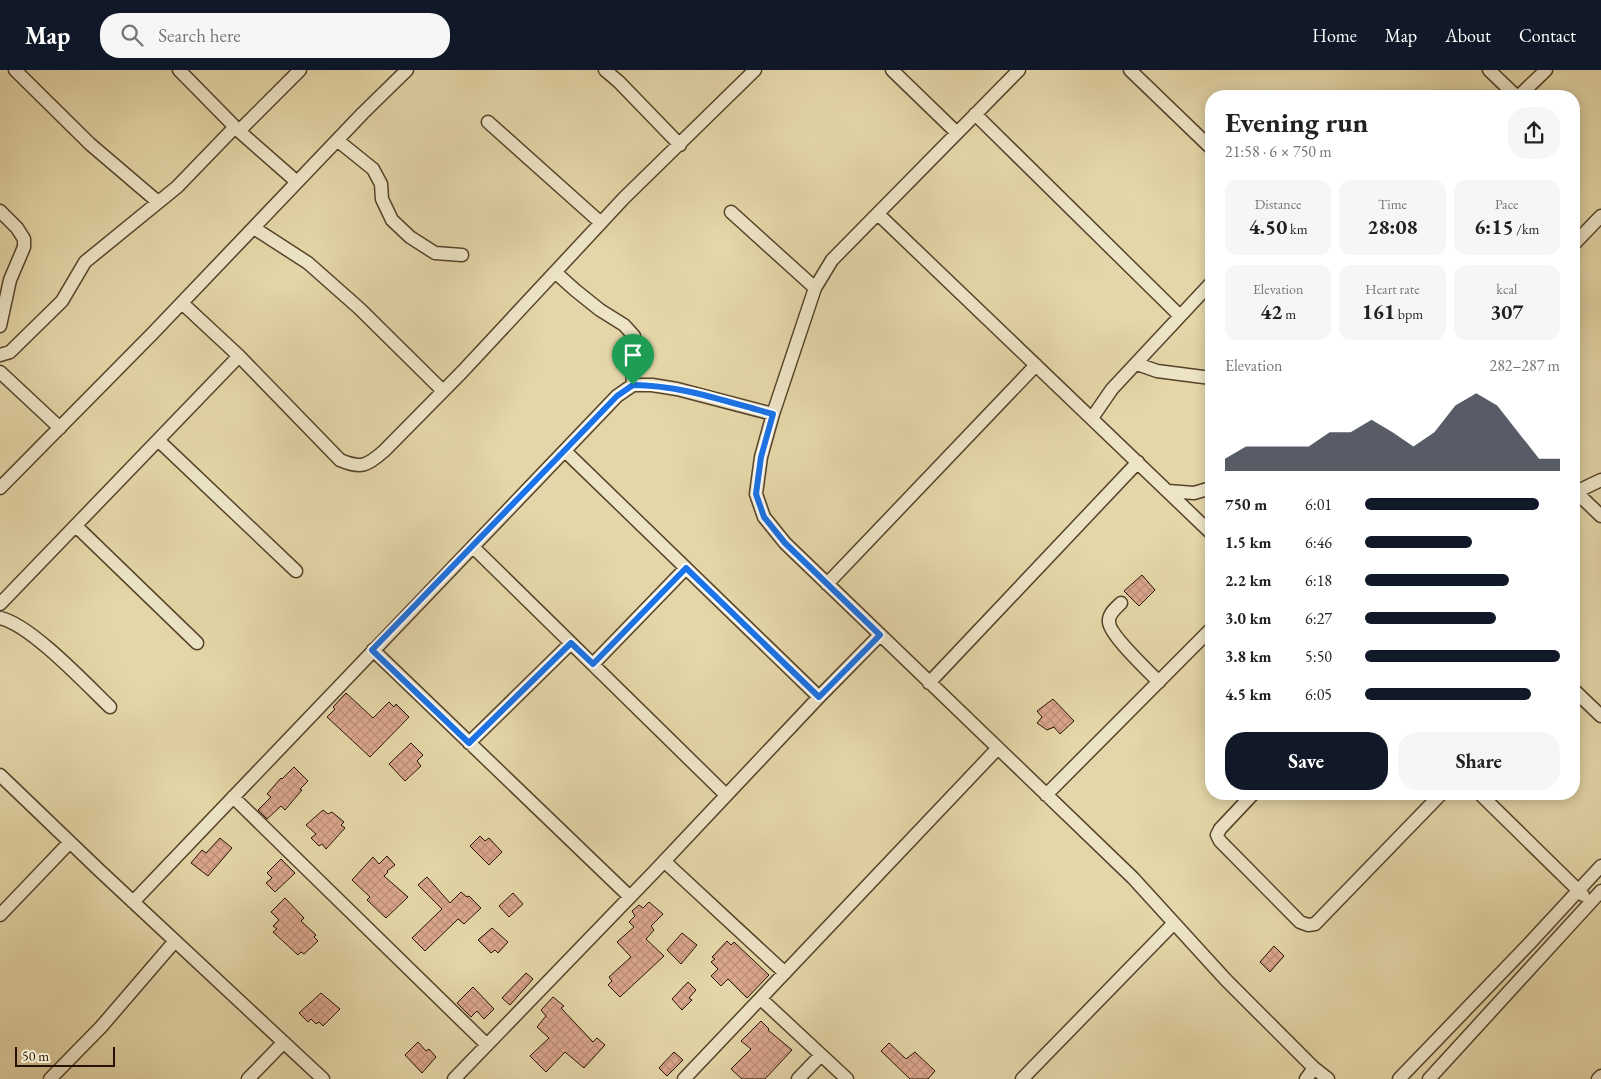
<!DOCTYPE html>
<html lang="en">
<head>
<meta charset="utf-8">
<style>
	body { margin:0; font-family:"EB Garamond",serif; background:#f6f6f6; color:#222; height:100vh; display:flex; flex-direction:column; font-size:19px; white-space:nowrap }
	* { box-sizing:border-box; margin:0 }
	p { font-size:16px; color:#767676 }
	.icon { flex:none; width:28px; height:28px; fill:none; stroke:currentColor; stroke-width:2; stroke-linecap:round; stroke-linejoin:round }
	.map { position:relative; flex:1; overflow:hidden }
	.drawer { position:absolute; left:1205px; top:20px; width:375px; height:710px; display:flex; flex-direction:column; background:#fff; border-radius:20px; box-shadow:0 2px 12px #0003 }
	.drawer>* { flex:none }
	.scale { position:absolute; left:15px; bottom:12px; width:100px; box-sizing:border-box; padding-left:5px; border:2px solid #271200; border-top:0; font-size:14px; line-height:18px; white-space:nowrap; color:#271200; -webkit-text-stroke:4px #ede4c6; paint-order:stroke }
	.pin { position:absolute; display:grid; place-items:center; width:42px; height:42px; color:#fff; margin:-51px -21px; border-radius:50% 50% 50% 0; rotate:-45deg; box-shadow:0 0 5px #0007 }
	.pin .icon { rotate:45deg }
	.round { display:grid; place-items:center; flex:none; width:52px; height:52px; border-radius:20px; background:#f6f6f6 }
	.head { display:flex; align-items:center; justify-content:space-between; height:85px; padding:0 20px }
	h1 { font-size:28px; font-weight:700; line-height:38px }
	.figures { display:grid; grid-template-columns:repeat(3,1fr); gap:8px; height:85px; padding:5px 20px }
	.figures div { display:grid; align-content:center; border-radius:12px; background:#f6f6f6; text-align:center }
	.figures b { font-size:21px; font-weight:700 }
	.figures small { font-size:14px; font-weight:400 }
	.figures p { font-size:14px }
	.chart { height:140px; padding:10px 20px }
	.chart p { display:flex; justify-content:space-between }
	.chart svg { width:100%; height:90px; margin-top:5px; fill:#111827; opacity:.7 }
	.primary-button { display:flex; gap:10px; margin-top:auto; padding:10px 20px }
	.primary-button a { flex:1; height:58px; border-radius:20px; background:#111827; color:#fff; font-size:20px; font-weight:700; line-height:58px; text-align:center }
	.primary-button a+a { background:#f6f6f6; color:#222 }
	ul { padding:0 20px; list-style:none; font-size:16px }
	li { display:grid; grid-template-columns:80px 60px 1fr; align-items:center; height:38px }
	li i { height:12px; border-radius:6px; background:#111827 }
	header { display:flex; align-items:center; gap:30px; box-sizing:border-box; height:70px; padding:0 25px; background:#111827; color:#fff }
	header strong { font-size:24px }
	nav { display:flex; gap:28px; margin-inline-start:auto; font-size:18px }
	.search { width:350px; height:45px; background:#f6f6f6; display:flex; align-items:center; gap:12px; box-sizing:border-box; padding:0 18px; border-radius:20px; color:#767676; font-size:19px }
	.map>svg:first-child { display:block }
	.building { fill:url(#building-cross-hatch); stroke:#271200 }
	.lines { fill:none; stroke-linecap:round; stroke-linejoin:round }
	.street-casing { stroke:#56432a; stroke-width:15 }
	.street { stroke:#ede4c6; stroke-width:12 }
	.route-casing { stroke:#fff; stroke-width:10 }
	.route { stroke:#1a73e8; stroke-width:6 }
</style>
</head>
<body>
<header>
<strong>Map</strong>
<div class="search"><svg class="icon" aria-label="search" viewBox="0 0 24 24"><circle cx="10" cy="10" r="6"/><path d="M15 15l6 6"/></svg>Search here</div>
<nav><a>Home</a><a>Map</a><a>About</a><a>Contact</a></nav>
</header>
<div class="map">
<svg width="1601" height="1009" viewBox="0 0 1601 1009">
	<defs>
		<pattern id="building-cross-hatch" width="8" height="8" patternUnits="userSpaceOnUse" patternTransform="scale(1.25)"><rect width="8" height="8" fill="#daa68d"/><path d="M0 0l8 8M0 8l8-8" fill="none" stroke="#bb8e78"/></pattern>
	</defs>
	<rect width="100%" height="100%" fill="#e4d6a8"/>
	<filter id="stains"><feTurbulence type="fractalNoise" baseFrequency=".004" numOctaves="4"/><feColorMatrix values="0 0 0 0 .2 0 0 0 0 .09 0 0 0 0 .02 0 0 0 .5 -.17"/></filter>
	<radialGradient id="worn" r=".72"><stop offset=".6" stop-color="#630" stop-opacity="0"/><stop offset="1" stop-color="#630" stop-opacity=".3"/></radialGradient>
	<path class="building" d="M1142 505 1155 520 1139 536 1124 521Z
		M346 623 373 648 389 632 394 637 396 634 409 647 370 687 327 647 335 639 333 637Z
		M1053 629 1074 651 1060 664 1054 657 1047 660 1037 653 1042 647 1037 641Z
		M411 673 423 685 417 691 421 696 405 711 389 694Z
		M294 697 308 711 300 719 302 720 285 740 281 736 267 749 258 740 271 727 267 724 281 708 282 709Z
		M323 740 328 744 332 742 344 752 341 755 345 758 326 779 322 774 319 776 311 768 316 764 306 755Z
		M480 766 485 771 489 768 502 782 489 795 470 776Z
		M220 768 232 778 208 806 191 793 202 780 206 783Z
		M387 786 395 795 387 801 388 802 384 806 408 827 386 848 367 830 370 827 352 810 373 787 379 794Z
		M281 789 295 803 275 822 266 813 272 808 267 803Z
		M427 807 450 833 461 822 467 827 469 826 481 838 464 854 458 849 425 881 412 868 442 839 418 815Z
		M513 823 523 834 509 847 499 836Z
		M285 828 304 848 301 851 316 865 314 867 318 871 304 884 301 882 298 885 273 862 277 859 273 856 279 850 271 842Z
		M649 832 663 844 651 856 654 860 646 869 664 886 620 927 608 915 612 911 609 907 631 887 617 872 634 857 629 852 635 846 632 841 639 835 643 838Z
		M492 858 508 872 498 883 495 880 491 883 478 870Z
		M682 863 697 875 681 894 667 880Z
		M727 871 731 875 734 872 769 905 747 928 728 909 721 916 711 906 718 899 711 892 715 889 712 887Z
		M1274 876 1284 886 1270 902 1260 892Z
		M526 903 533 909 510 935 502 928Z
		M688 912 696 920 689 928 692 930 682 940 672 929Z
		M473 917 494 939 484 949 477 941 471 947 457 933Z
		M321 923 340 939 323 956 319 952 316 954 311 949 308 952 299 943Z
		M553 927 564 936 561 938 593 972 597 968 605 975 584 998 565 982 546 1002 530 986 549 968 537 957 546 946 541 940Z
		M761 951 769 959 768 960 792 980 765 1009H742L731 999 751 979 741 971Z
		M418 972 426 981 429 979 436 987 422 1003 405 985Z
		M889 973 906 989 915 982 935 1001 928 1009H910L881 981Z
		M674 982 683 990 667 1006 659 998Z"/>
	<g class="lines">
		<g class="street-casing">
			<path id="street" d="M15 0 90 74 158 132
				M179 0 239 61 297 112
				M605 0 619 12 680 75
				M892 0 957 63
				M1019 0 832 190 815 218 773 344 761 387 756 424 764 447 785 473 1133 808 1226 910 1314 998 1328 1009
				M1130 0 1211 78
				M1489 0 1516 26
				M1519 26 1546 0
				M975 44 1180 246
				M488 52 601 153
				M239 61 300 0
				M337 70 373 99 381 114 382 129 392 150 410 167 435 183 462 185
				M0 141 17 158 24 169V177L10 210 0 256
				M731 142 815 218
				M878 144 1211 463
				M254 158 308 193 360 239 443 321
				M1574 174 1601 146
				M555 202 575 220 600 240 624 255 634 266 635 278 632 297 633 315
				M182 233 239 286 340 390C361 399 367 396 384 381L462 302 624 128 755 0
				M0 285 10 282 62 231 85 192 177 117 235 57
				M1137 294 1157 301 1211 308
				M0 302 60 358
				M1092 348 1112 319 1211 213
				M158 370 296 501
				M565 381 819 627
				M0 418 153 263 363 43 407 0
				M1574 420 1601 446
				M1168 421 1194 423 1211 418
				M1576 422 1601 410
				M76 456 197 573
				M473 477 726 725
				M827 514 1036 295
				M1121 533C1116 538 1108 544 1109 552 1109 564 1148 601 1159 612
				M0 534 239 286
				M0 548C30 554 86 614 110 637
				M373 580 630 827
				M593 594 686 498
				M929 613 1138 392
				M1574 620 1601 646
				M469 673 571 573
				M0 705 99 800 323 1009
				M1253 724 1220 759 1217 765 1220 771 1300 852 1308 855 1315 854 1441 724
				M1480 724 1583 825
				M1046 725 1211 559
				M233 727 487 975
				M664 791 785 903
				M133 832 617 326 633 315H652L677 319 773 344
				M0 845 70 772
				M761 929 847 1009
				M50 1009 101 957 175 871
				M248 1009 283 973
				M454 1009 654 802 819 627 880 565
				M684 1009 997 679
				M798 1009 821 985
				M1022 1009 1174 853
				M1306 1009 1314 998
				M1399 1009 1529 874 1601 796
				M1429 1009 1601 821
				M1598 1009 1601 1006"/>
		</g>
		<use href="#street" class="street"/>
	</g>
	<g class="lines">
		<g class="route-casing">
			<path id="route" d="M633 315C680 315 727 332 773 344L761 387 756 424 764 447 785 473 880 565 819 627 686 498 593 594 571 573 469 673 372 580 617 326Z"/>
		</g>
		<use href="#route" class="route"/>
	</g>
	<rect width="100%" height="100%" filter="url(#stains)"/>
	<rect width="100%" height="100%" fill="url(#worn)"/>
</svg>
<div class="scale">50 m</div>
<div class="pin" style="left:633px;top:315px;background:#1e9e55"><svg class="icon" aria-label="arrive" viewBox="0 0 24 24"><path d="M6 21V4h12l-3 4 3 4H6"/></svg></div>
<section class="drawer">
<div class="head"><div><h1>Evening run</h1><p>21:58 · 6 × 750 m</p></div><a class="round"><svg class="icon" aria-label="share" viewBox="0 0 24 24"><path d="M12 15V3M7 8l5-5 5 5M5 13v7h14v-7"/></svg></a></div>
<div class="figures">
<div><p>Distance</p><b>4.50<small> km</small></b></div>
<div><p>Time</p><b>28:08</b></div>
<div><p>Pace</p><b>6:15<small> /km</small></b></div>
</div>
<div class="figures">
<div><p>Elevation</p><b>42<small> m</small></b></div>
<div><p>Heart rate</p><b>161<small> bpm</small></b></div>
<div><p>kcal</p><b>307</b></div>
</div>
<div class="chart"><p><span>Elevation</span>282–287 m</p>
<svg viewBox="0 0 160 44" preserveAspectRatio="none"><path d="M0 44V38L10 32L20 32L30 32L40 32L50 25L60 25L70 19L80 25L90 32L100 25L110 12L120 6L130 12L140 25L150 38L160 38V44z"/></svg>
</div>
<ul>
<li><b>750 m</b>6:01<i style="width:89%"></i></li>
<li><b>1.5 km</b>6:46<i style="width:55%"></i></li>
<li><b>2.2 km</b>6:18<i style="width:74%"></i></li>
<li><b>3.0 km</b>6:27<i style="width:67%"></i></li>
<li><b>3.8 km</b>5:50<i style="width:100%"></i></li>
<li><b>4.5 km</b>6:05<i style="width:85%"></i></li>
</ul>
<div class="primary-button"><a>Save</a><a>Share</a></div>
</section>
</div>
</body>
</html>
